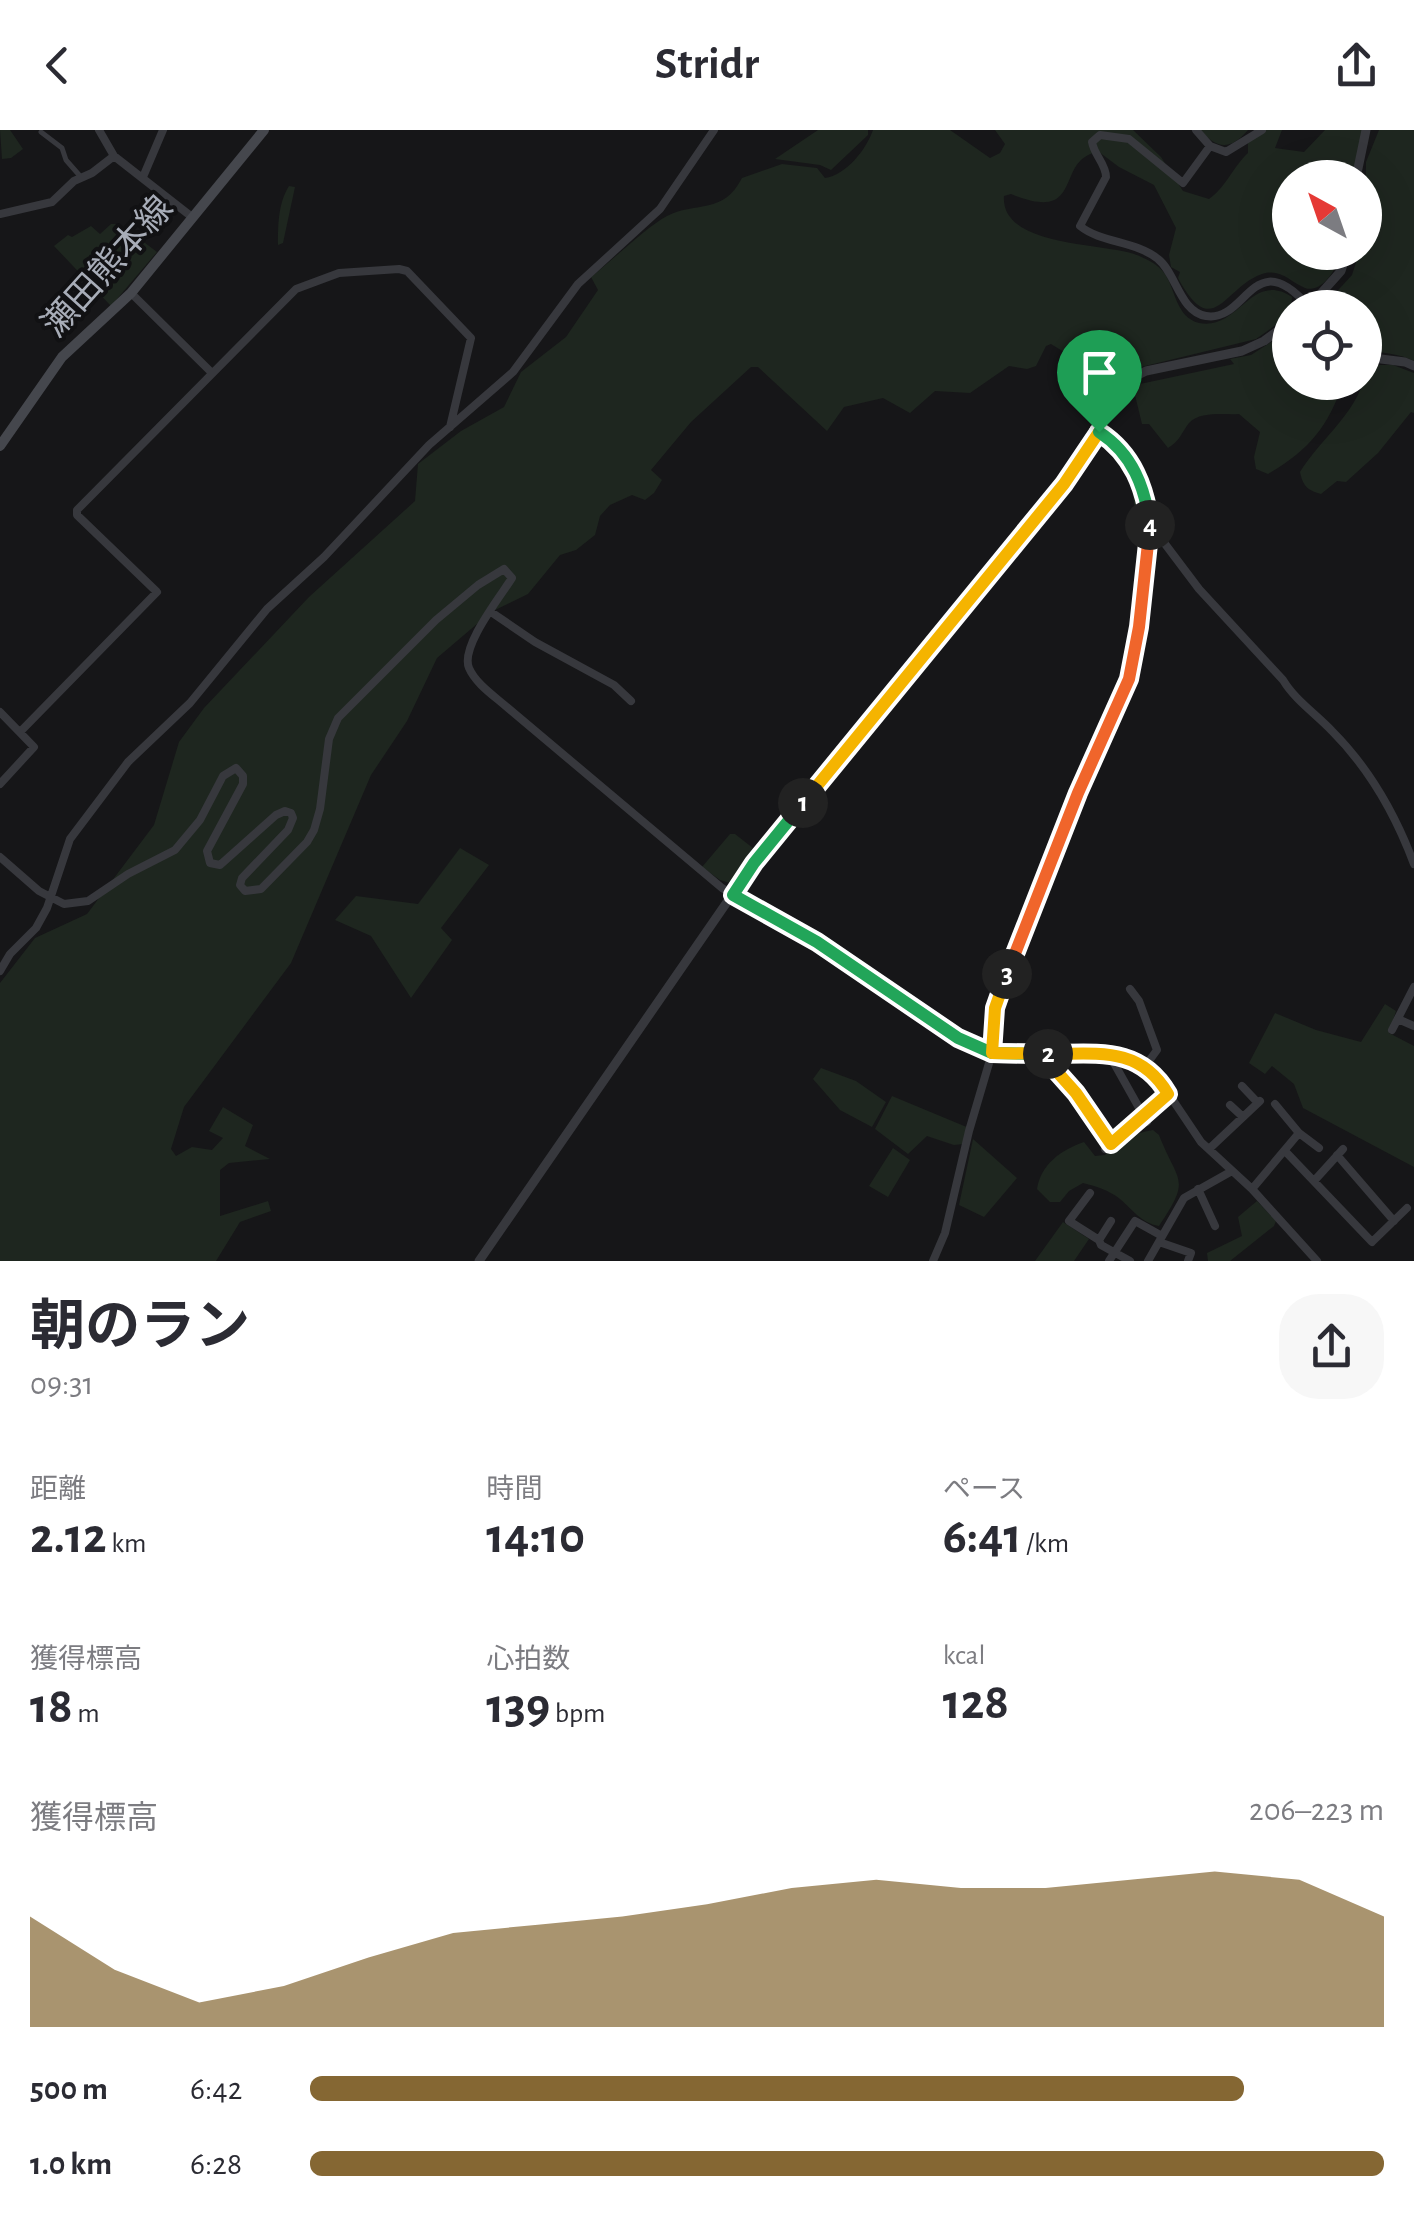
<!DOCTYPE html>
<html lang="ja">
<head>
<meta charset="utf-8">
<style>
	body { margin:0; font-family:"Alegreya Sans","Noto Sans JP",sans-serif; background:#f7f7f7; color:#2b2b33; height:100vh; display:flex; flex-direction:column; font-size:38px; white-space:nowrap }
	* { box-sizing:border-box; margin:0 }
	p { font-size:32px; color:#7c7c81 }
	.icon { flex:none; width:55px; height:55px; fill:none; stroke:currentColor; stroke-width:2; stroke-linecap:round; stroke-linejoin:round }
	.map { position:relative; height:1131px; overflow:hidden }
	.sheet { display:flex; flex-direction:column; background:#fff; flex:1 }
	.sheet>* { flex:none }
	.needle { width:65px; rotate:320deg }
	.controls { position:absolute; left:1272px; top:30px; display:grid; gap:20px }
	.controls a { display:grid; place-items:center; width:110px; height:110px; border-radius:50%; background:#fff; box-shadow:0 10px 40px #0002; font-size:50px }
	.pin { position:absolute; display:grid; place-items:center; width:85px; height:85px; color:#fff; margin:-102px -42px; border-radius:50% 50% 50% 0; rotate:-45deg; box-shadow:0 0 10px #0007 }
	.pin .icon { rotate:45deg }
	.km { position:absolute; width:50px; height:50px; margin:-25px; border-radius:50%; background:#222; color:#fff; font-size:28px; line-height:50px; text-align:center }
	.round { display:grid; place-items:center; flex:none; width:105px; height:105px; border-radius:40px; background:#f7f7f7 }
	.overview { display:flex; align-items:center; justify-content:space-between; height:170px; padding:0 30px }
	h1 { font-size:55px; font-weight:700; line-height:75px }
	.stats { display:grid; grid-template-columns:repeat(3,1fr); gap:15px; height:170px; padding:10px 30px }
	.stats div { display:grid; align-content:center }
	.stats b { font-size:50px; font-weight:700 }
	.stats small { font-size:28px; font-weight:400 }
	.stats p { font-size:28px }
	.chart { height:280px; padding:20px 30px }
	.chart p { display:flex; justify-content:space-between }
	.chart svg { width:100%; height:180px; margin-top:10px; fill:#856733; opacity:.7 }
	ul { padding:0 30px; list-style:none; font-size:32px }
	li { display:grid; grid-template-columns:160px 120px 1fr; align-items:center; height:75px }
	li i { height:25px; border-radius:12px; background:#856733 }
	header { display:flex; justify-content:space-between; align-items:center; height:130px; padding:0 30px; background:#fff; font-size:45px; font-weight:700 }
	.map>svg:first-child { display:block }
	.green { fill:#1e261f }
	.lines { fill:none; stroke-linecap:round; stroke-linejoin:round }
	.pedestrian { stroke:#37383d; stroke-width:5 }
	.minor { stroke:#37383d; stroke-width:8 }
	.tertiary { stroke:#37383d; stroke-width:9 }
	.secondary { stroke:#45474d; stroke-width:10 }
	.split-1-casing { stroke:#fff; stroke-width:20 }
	.split-2-casing { stroke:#fff; stroke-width:20 }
	.split-3-casing { stroke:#fff; stroke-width:20 }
	.split-4-casing { stroke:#fff; stroke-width:20 }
	.split-5-casing { stroke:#fff; stroke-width:20 }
	.split-1 { stroke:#f5b400; stroke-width:12 }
	.split-2 { stroke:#22a559; stroke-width:12 }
	.split-3 { stroke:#f5b400; stroke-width:12 }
	.split-4 { stroke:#f0652b; stroke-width:12 }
	.split-5 { stroke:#22a559; stroke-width:12 }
	.labels { text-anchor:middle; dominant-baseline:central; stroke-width:8; stroke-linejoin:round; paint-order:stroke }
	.street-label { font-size:35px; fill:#a8adb8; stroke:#111113 }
</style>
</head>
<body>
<header><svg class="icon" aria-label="back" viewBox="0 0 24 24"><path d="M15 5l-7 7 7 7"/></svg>Stridr<svg class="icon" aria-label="share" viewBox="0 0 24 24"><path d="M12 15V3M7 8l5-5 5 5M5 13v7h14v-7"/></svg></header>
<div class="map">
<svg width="1414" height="1131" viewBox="0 0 1414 1131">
	<rect width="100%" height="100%" fill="#161618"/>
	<path class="green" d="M0 0H10L23 19 11 28 2 29Z
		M818 0H868V5L831 40 820 35 775 29Z
		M873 0H950L990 28 1000 23 1005 14 995 0H1133L1161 27 1183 61 1209 69C1227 56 1232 38 1248 23V7L1260 0H1282L1275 18 1304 22 1325 0H1363L1352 47 1290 48V122L1341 123C1338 136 1323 164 1305 158 1290 152 1281 138 1262 144 1224 157 1213 213 1178 148L1180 142 1171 137 1169 125 1176 98 1154 55 1119 37 1099 22C1053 28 1087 95 1011 64L1004 66C1000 117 1104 113 1134 124 1145 128 1158 134 1165 144 1176 161 1176 187 1199 193 1239 201 1251 140 1292 167L1290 185 1256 209 1137 238 1111 251 1051 214 1046 216 1036 236 1027 239 1009 236 970 263 935 261 910 283 883 268 844 277 827 301 758 237H751L691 292 651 340 662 350 654 363 645 370 632 365 610 375 600 386 595 405 576 420 560 425 528 464 491 482 437 528 407 591 371 645 291 833 184 977 171 1019 176 1026 192 1017 212 1020 223 1008 209 1001 223 977 253 995 245 1016 270 1029 229 1033 220 1040V1086L268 1071 271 1081 240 1092 216 1131H0V853L35 808 87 784 154 695 179 612 204 578 309 467 415 371 418 334 461 301 504 277 521 242 566 207 598 160 591 147C613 130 645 98 667 86 697 71 723 85 742 48L782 34 817 38 825 48C846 45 866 20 873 0Z
		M1200 0H1248C1230 21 1217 19 1200 0Z
		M1379 0H1414V231C1400 223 1381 224 1365 218V178H1329V170L1352 145 1359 123 1365 122 1366 32Z
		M289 56 295 57 283 113 278 115C278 96 278 73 289 56Z
		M111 94H120L157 122 111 176 54 116 68 105 72 107 91 96 100 104Z
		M1290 200V252L1343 253C1328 297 1309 320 1268 344L1256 339 1254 327 1260 302 1239 284C1224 285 1200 281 1189 293 1181 303 1180 311 1168 318L1149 294H1142L1134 261 1140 254 1234 234 1230 229 1251 225Z
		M1370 235H1393L1414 243V283L1411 282 1378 323 1346 352 1337 351 1321 364C1307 360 1303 356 1300 342 1319 310 1365 276 1365 238Z
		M1103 314 1111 316C1136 350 1152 367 1143 411L1139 408 1131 352Z
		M730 704H735L758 722 733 754 720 750 702 737Z
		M460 718 489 735 441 798 452 810 411 868 371 806 335 790 356 766 418 774Z
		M1385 874 1396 881 1389 903 1414 916V1037L1303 978 1294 954 1272 936 1265 944 1249 933 1275 883 1316 900 1361 912Z
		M821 938 856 951 886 972 872 997 840 980 813 949Z
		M892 966 969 998 963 1014 954 1015 927 1006 908 1024 875 999Z
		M1153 1000 1159 1005C1178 1054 1192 1047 1159 1096 1141 1093 1133 1080 1120 1069 1109 1060 1095 1056 1083 1053L1069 1061 1060 1072H1050L1037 1059C1041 1034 1061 1020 1084 1012L1095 1026 1105 1025C1120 1010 1132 1004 1153 1000Z
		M973 1009 1017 1048 984 1087 959 1075Z
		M893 1018 910 1030 888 1067 869 1056Z
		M1257 1071 1276 1091 1274 1096 1230 1131H1208L1207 1123 1242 1106 1238 1087Z
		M1063 1092 1089 1109 1074 1131H1035Z"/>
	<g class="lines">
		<path class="pedestrian" d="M41 2 62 18 66 30 80 46"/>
		<path class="minor" d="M99 0 114 26
			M1196 0 1210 16 1226 22 1262 0
			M1210 16 1183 53 1129 9 1100 5 1092 12C1094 25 1106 34 1106 47L1080 96C1101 113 1136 111 1158 129 1176 143 1180 182 1206 186 1247 193 1253 112 1309 177
			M143 47 163 0
			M0 84 52 72 74 51 92 43 114 26 192 87
			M131 163 211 242
			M1150 394 1199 459 1283 550C1295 570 1316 584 1332 601 1369 638 1396 686 1414 734
			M491 482 535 512 614 555 631 571
			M0 582 34 617 0 654
			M20 602 157 462 77 385V380L296 159 339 143 399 139 407 141 471 208 450 297
			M0 727 39 761 64 774 88 771 128 744 175 720 200 690 223 646 236 638 243 646V654L207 721 210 733 220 735 276 685 285 681 291 683 293 688 288 700 242 748 240 755 245 761 261 759 307 712 314 700 320 679 329 609 338 588 436 490 478 455 504 439 512 448C500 467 460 517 469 538 475 552 490 563 502 573L722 758 817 813 958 908 992 923 1110 926 1146 935 1156 945 1201 1012 1252 1059 1317 1131
			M0 841 10 824 36 798 47 778 70 709 128 632 190 573 267 479 324 427 429 315 513 242 578 154 660 79 714 0
			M1130 859 1139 871 1157 920 1146 935
			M1398 889 1414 896
			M1392 900 1414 857
			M1060 924 1051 935C1073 960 1089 988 1111 1014
			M1110 926 1147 992
			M1242 956 1258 973
			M1275 974 1299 1003 1319 1018
			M1230 975 1243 987
			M1105 1019 1168 964
			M1209 1019 1260 971
			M1285 1021 1372 1112 1407 1078
			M1337 1025 1394 1091
			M1314 1051 1343 1019
			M1198 1059 1215 1096
			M1252 1059 1299 1003
			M1090 1063 1069 1091 1099 1110 1101 1115 1130 1131
			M1099 1110 1111 1091
			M1159 1112 1191 1123 1188 1131
			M933 1131 945 1103 969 1001 992 923 995 878 1077 663 1129 549 1139 497 1150 394 1143 352 1113 311 1099 303
			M1109 1131 1135 1091 1162 1106
			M1148 1131 1184 1068 1232 1041"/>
		<path class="tertiary" d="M1356 48 1366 0
			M1308 178 1341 141 1347 122
			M1365 227 1405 232 1414 236
			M479 1131 754 733 1088 322 1111 272 1132 248 1146 241 1242 221 1264 211 1290 192"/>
		<path class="secondary" d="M0 316 62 227 131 163 264 0"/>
	</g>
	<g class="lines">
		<g class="split-1-casing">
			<path id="split-1" d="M803 673 1064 354 1099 302"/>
		</g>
		<g class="split-2-casing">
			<path id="split-2" d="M803 673 754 733 733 765 817 812 958 908 992 923 1048 924"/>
		</g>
		<g class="split-3-casing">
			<path id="split-3" d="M1007 844 995 878 992 923 1060 924 1051 935 1076 963 1111 1014 1168 964C1140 916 1097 924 1048 924"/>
		</g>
		<g class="split-4-casing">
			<path id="split-4" d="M1007 844 1078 663 1129 549 1139 497 1150 395"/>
		</g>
		<g class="split-5-casing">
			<path id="split-5" d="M1099 302C1133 324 1145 358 1150 395"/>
		</g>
		<use href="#split-1" class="split-1"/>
		<use href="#split-2" class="split-2"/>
		<use href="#split-3" class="split-3"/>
		<use href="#split-4" class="split-4"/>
		<use href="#split-5" class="split-5"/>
	</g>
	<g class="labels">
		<g class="street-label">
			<text transform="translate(108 137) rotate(-48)">瀬田熊本線</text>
		</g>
	</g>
</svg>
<div class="controls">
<a><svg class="needle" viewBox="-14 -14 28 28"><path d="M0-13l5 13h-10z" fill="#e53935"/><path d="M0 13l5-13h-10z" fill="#7c7c81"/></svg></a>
<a><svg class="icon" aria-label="locate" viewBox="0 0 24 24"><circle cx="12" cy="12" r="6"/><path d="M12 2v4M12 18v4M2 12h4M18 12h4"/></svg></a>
</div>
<div class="pin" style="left:1099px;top:302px;background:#1e9e55"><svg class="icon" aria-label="arrive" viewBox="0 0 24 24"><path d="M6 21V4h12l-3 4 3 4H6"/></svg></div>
<b class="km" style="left:803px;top:673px">1</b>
<b class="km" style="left:1048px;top:924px">2</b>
<b class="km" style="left:1007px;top:844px">3</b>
<b class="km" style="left:1150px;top:395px">4</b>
</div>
<section class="sheet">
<div class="overview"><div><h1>朝のラン</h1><p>09:31</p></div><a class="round"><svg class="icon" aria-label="share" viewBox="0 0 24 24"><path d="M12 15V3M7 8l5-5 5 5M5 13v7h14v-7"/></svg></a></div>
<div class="stats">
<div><p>距離</p><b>2.12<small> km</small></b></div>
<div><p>時間</p><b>14:10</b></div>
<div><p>ペース</p><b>6:41<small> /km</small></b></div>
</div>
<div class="stats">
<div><p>獲得標高</p><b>18<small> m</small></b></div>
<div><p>心拍数</p><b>139<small> bpm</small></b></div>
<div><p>kcal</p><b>128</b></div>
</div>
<div class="chart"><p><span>獲得標高</span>206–223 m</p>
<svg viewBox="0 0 160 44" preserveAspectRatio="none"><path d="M0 44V17L10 30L20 38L30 34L40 27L50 21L60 19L70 17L80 14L90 10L100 8L110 10L120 10L130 8L140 6L150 8L160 17V44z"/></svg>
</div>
<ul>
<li><b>500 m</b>6:42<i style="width:87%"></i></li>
<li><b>1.0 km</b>6:28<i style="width:100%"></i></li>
</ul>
</section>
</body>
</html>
